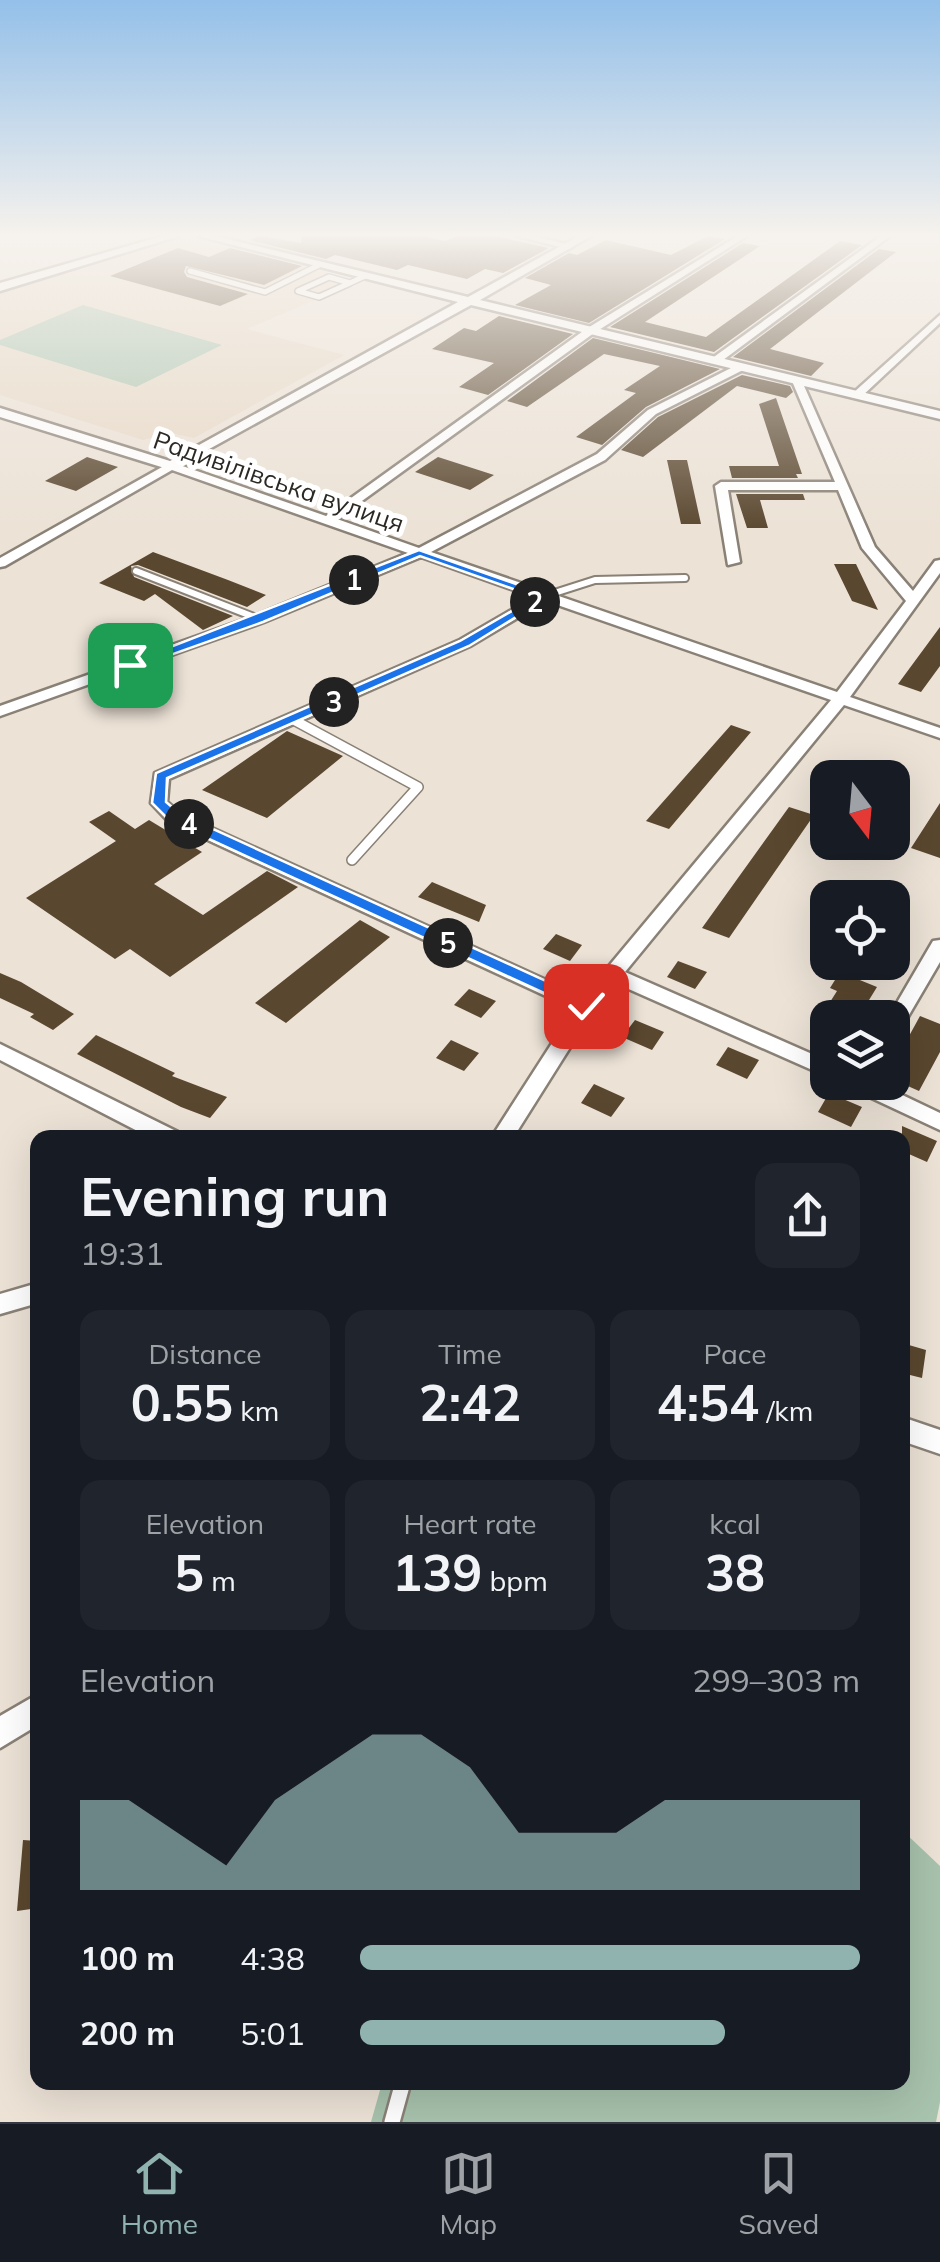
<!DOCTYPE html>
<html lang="en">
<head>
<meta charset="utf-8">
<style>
	body { margin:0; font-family:Mulish,sans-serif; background:#20242c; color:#f1f3f6; height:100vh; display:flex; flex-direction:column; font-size:38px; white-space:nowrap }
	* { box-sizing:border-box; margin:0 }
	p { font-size:32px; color:#9ea1a6 }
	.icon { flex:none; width:55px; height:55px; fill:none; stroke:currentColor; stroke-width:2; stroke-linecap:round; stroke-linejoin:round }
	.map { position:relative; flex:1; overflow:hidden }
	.sheet { position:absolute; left:30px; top:1130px; width:880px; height:960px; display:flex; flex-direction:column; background:#171b24; border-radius:20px; box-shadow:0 10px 40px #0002 }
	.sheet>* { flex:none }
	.needle { width:65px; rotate:164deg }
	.controls { position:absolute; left:810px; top:760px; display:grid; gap:20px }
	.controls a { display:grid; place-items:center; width:100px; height:100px; border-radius:20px; background:#171b24; box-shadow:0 10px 40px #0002; font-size:50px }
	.pin { position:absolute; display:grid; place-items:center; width:85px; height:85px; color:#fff; margin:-42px; border-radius:20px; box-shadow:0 5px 15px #0006 }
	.km { position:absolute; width:50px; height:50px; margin:-25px; border-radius:50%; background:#222; color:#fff; font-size:28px; line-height:50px; text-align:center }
	.round { display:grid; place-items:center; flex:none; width:105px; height:105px; border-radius:20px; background:#20242c }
	.head { display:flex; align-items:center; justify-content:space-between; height:170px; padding:0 50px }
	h1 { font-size:55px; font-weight:700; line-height:75px }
	.metrics { display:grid; grid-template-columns:repeat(3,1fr); gap:15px; height:170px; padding:10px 50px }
	.metrics div { display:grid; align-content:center; border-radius:20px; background:#20242c; text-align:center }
	.metrics b { font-size:50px; font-weight:700 }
	.metrics small { font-size:28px; font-weight:400 }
	.metrics p { font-size:28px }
	.chart { height:280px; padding:20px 50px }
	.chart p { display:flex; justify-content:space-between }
	.chart svg { width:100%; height:180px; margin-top:10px; fill:#91b3b0; opacity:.7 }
	ul { padding:0 50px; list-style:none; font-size:32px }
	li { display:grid; grid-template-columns:160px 120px 1fr; align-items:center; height:75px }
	li i { height:25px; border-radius:12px; background:#91b3b0 }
	.tabs { display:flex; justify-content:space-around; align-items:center; height:140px; border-top:2px solid #363941; background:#171b24; font-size:28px; color:#9ea1a6 }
	.tabs a { display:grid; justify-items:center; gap:5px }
	.tabs .current { color:#91b3b0 }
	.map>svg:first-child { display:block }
	.education { fill:#e7d8c5 }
	.green { fill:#a7c2ad }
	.building { fill:#5a472f }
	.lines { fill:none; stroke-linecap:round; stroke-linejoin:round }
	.service-far3-casing { stroke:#8a8176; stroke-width:8 }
	.service-far2-casing { stroke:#8a8176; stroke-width:10 }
	.service-far1-casing { stroke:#8a8176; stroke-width:12 }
	.service-casing { stroke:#8a8176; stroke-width:20 }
	.minor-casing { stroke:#8a8176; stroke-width:5 }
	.tertiary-casing { stroke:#8a8176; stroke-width:5 }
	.service-far3 { stroke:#fff; stroke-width:5 }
	.service-far2 { stroke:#fff; stroke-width:6 }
	.service-far1 { stroke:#fff; stroke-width:9 }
	.service { stroke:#fff; stroke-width:15 }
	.minor { fill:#fff; fill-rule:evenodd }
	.tertiary { fill:#fff; fill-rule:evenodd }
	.route { fill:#1a73e8; stroke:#fff; stroke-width:2.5 }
	.labels { text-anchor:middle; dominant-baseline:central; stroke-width:10; stroke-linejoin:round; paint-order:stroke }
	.far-street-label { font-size:25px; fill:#2c2824; stroke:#fff }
</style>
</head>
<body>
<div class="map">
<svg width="940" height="2122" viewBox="0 0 940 2122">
	<rect width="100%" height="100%" fill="#ece2d6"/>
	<path class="education" d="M186 237 360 281 247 329 344 355 194 438 171 433 143 440 0 395V293Z"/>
	<path class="green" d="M83 305 222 345 136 387 0 345V340Z
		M903 1831 940 1866V2102L936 2122H371L382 2083 902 2082Z"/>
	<path class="building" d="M261 236 301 243 302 236H423L445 241 457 236H495L549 248 503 273 485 269 467 279 408 265 397 270 335 255 326 259 249 240Z
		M708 236 725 239 589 323 515 305 551 285 525 278 569 253 577 255 606 240 671 255Z
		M840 241 862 245 714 352 610 327 743 243 760 246 645 322 706 337Z
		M178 248 209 257 230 248 302 266 264 285 186 266 184 272 187 277 248 294 220 306 110 276Z
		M879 249 896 252 770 349 824 363 811 376 733 357Z
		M499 316 573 334 488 395 459 387 494 363 432 349 464 328 476 331Z
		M593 338 720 369 646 407 602 445 576 437 636 393 624 390 660 366 604 354 527 407 507 401Z
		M742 375 790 386 793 392 786 398 737 386 643 457 621 450 658 417Z
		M776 398 802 474H796L798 478H732L729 466H779L759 404Z
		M87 457 118 467 76 491 45 481Z
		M438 457 494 475 470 490 415 472Z
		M667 460H687L701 524H681Z
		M736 494H803L805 500H760L768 528H747Z
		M153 552 228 580 266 595 247 607 138 565 131 566 134 577 233 616 203 630 155 594 144 601 99 583Z
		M834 564H856L878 610 852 601Z
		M940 627V666L921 692 898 684Z
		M731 725 751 732 669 829 646 821Z
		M287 731 343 756 267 818 202 790Z
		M940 803V858L911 848Z
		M789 807 814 815 729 938 702 928Z
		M109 811 135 829 149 820 202 852 154 884 203 915 267 871 298 887 170 977 130 949 115 959 26 898 116 841 89 822Z
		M432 882 486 905 479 922 418 897Z
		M360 920 390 937 286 1023 255 1003Z
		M556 934 582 945 570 961 543 949Z
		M678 961 707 972 695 989 667 977Z
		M840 972 877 987 858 1018H820L837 991 830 988Z
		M0 973 21 982 74 1014 53 1030 30 1017 34 1014 0 998Z
		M469 989 496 1001 481 1018 454 1005Z
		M920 1016 940 1024V1052L919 1091 892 1079V1067Z
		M635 1020 664 1032 652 1050 622 1037Z
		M96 1035 175 1073 172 1076 227 1097 210 1118 181 1107 77 1054Z
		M451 1040 479 1053 464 1071 436 1058Z
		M728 1047 759 1060 747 1079 716 1065Z
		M594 1084 625 1098 611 1117 581 1103Z
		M829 1093 862 1107 851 1127 818 1112Z
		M902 1126 937 1141 927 1162 902 1151Z
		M902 1343 926 1350 922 1378 902 1373Z
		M23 1840 38 1841V1908L17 1911Z"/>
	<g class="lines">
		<g class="service-far3-casing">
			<path id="service-far3" d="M190 271 265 292 319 265
				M329 277 350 283 319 297 298 291Z
				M350 283 365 276"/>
		</g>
		<g class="service-far2-casing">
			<path id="service-far2" d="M136 571 259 619
				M545 596 595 580 685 578"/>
		</g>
		<g class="service-far1-casing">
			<path id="service-far1" d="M292 719 418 787 352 860"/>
		</g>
		<g class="service-casing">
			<path id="service" d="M392 2122 403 2082"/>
		</g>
		<g class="minor-casing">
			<path id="minor" d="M517 236H532L574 246 569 249Z
				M738 236H747L594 333 337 519 419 548 597 454 648 410 737 365H745V369L656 414 605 460 431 552 837 692 906 601 862 548 838 490H728L740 562 728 565 715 486 721 482H835L792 381 801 379 875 547 913 591 935 561 940 560V573L850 697 940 728V738L844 705 625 972 828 1061V1077L615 983 593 1011 513 1138H491L574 1009 169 822 151 803 155 773 460 640 534 597 421 557 264 622 0 716V706L254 616 408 553 172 470 5 566 0 567V558L171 462 326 516 586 329ZM546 601 831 700 583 997 181 814 167 802 169 779 470 646Z
				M881 236H890L719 363H711V359Z
				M940 315V323L861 397H853V393Z
				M940 940V962L899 1032 892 1034V1018H888L933 941Z
				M0 1044 178 1132 181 1138H151L0 1060Z
				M845 1082H875L940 1113V1130L848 1087Z
				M38 1283V1303L0 1314V1294Z
				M902 1417 940 1430V1454L902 1441Z
				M38 1694V1725L0 1748V1716Z"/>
		</g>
		<g class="tertiary-casing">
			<path id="tertiary" d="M163 236H179L0 291V283Z
				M198 236H215L468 297 579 236H591L480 300 940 411V419L471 305 171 470 0 417V408L170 461 458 302Z"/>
		</g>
		<use href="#service-far3" class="service-far3"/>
		<use href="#service-far2" class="service-far2"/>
		<use href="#service-far1" class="service-far1"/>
		<use href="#service" class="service"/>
		<use href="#minor" class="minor"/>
		<use href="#tertiary" class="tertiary"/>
	</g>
	<linearGradient id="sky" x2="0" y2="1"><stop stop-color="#94c0e9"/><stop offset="0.44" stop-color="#f6f2ed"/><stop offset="1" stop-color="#f6f2ed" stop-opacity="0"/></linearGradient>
	<rect width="940" height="533" fill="url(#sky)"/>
	<path class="route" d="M419 550 550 596 469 646 167 778 166 802 180 814 592 1002V1010H581L170 821 152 803 156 773 460 641 536 597 420 556 263 622 134 668 124 665Z"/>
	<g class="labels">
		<g class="far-street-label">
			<text transform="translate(279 481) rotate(19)">Радивілівська вулиця</text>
		</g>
	</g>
</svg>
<div class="controls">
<a><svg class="needle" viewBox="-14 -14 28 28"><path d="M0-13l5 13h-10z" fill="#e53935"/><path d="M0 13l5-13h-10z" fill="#9ea1a6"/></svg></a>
<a><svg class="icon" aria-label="locate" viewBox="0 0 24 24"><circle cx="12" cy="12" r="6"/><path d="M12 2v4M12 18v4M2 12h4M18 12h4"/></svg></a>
<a><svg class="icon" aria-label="layers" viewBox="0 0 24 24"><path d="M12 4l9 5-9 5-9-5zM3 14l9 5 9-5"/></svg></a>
</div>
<div class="pin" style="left:130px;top:665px;background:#1e9e55"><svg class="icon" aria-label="arrive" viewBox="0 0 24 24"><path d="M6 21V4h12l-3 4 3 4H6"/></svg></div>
<div class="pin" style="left:586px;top:1006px;background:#d93025"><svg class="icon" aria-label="check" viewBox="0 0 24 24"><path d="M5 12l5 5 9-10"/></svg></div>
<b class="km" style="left:354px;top:580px">1</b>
<b class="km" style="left:535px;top:602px">2</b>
<b class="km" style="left:334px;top:702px">3</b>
<b class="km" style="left:189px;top:824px">4</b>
<b class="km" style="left:448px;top:943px">5</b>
<section class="sheet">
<div class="head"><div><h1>Evening run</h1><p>19:31</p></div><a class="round"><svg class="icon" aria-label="share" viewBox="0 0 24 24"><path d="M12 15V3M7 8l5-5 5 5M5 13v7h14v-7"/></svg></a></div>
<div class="metrics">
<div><p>Distance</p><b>0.55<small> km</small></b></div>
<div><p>Time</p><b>2:42</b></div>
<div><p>Pace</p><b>4:54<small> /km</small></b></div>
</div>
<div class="metrics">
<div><p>Elevation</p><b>5<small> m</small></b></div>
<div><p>Heart rate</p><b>139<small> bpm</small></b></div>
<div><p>kcal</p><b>38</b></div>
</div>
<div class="chart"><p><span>Elevation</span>299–303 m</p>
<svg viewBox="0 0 160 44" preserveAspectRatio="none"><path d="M0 44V22L10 22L20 30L30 38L40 22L50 14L60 6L70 6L80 14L90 30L100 30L110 30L120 22L130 22L140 22L150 22L160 22V44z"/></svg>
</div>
<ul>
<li><b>100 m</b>4:38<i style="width:100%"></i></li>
<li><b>200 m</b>5:01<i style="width:73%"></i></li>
</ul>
</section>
</div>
<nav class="tabs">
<a class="current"><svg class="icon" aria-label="home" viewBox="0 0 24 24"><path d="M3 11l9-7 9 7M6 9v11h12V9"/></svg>Home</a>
<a><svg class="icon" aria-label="map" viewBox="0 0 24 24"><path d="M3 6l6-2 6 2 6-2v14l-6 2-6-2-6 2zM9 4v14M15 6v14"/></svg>Map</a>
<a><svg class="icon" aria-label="saved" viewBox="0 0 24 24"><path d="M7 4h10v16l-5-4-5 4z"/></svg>Saved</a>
</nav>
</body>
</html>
